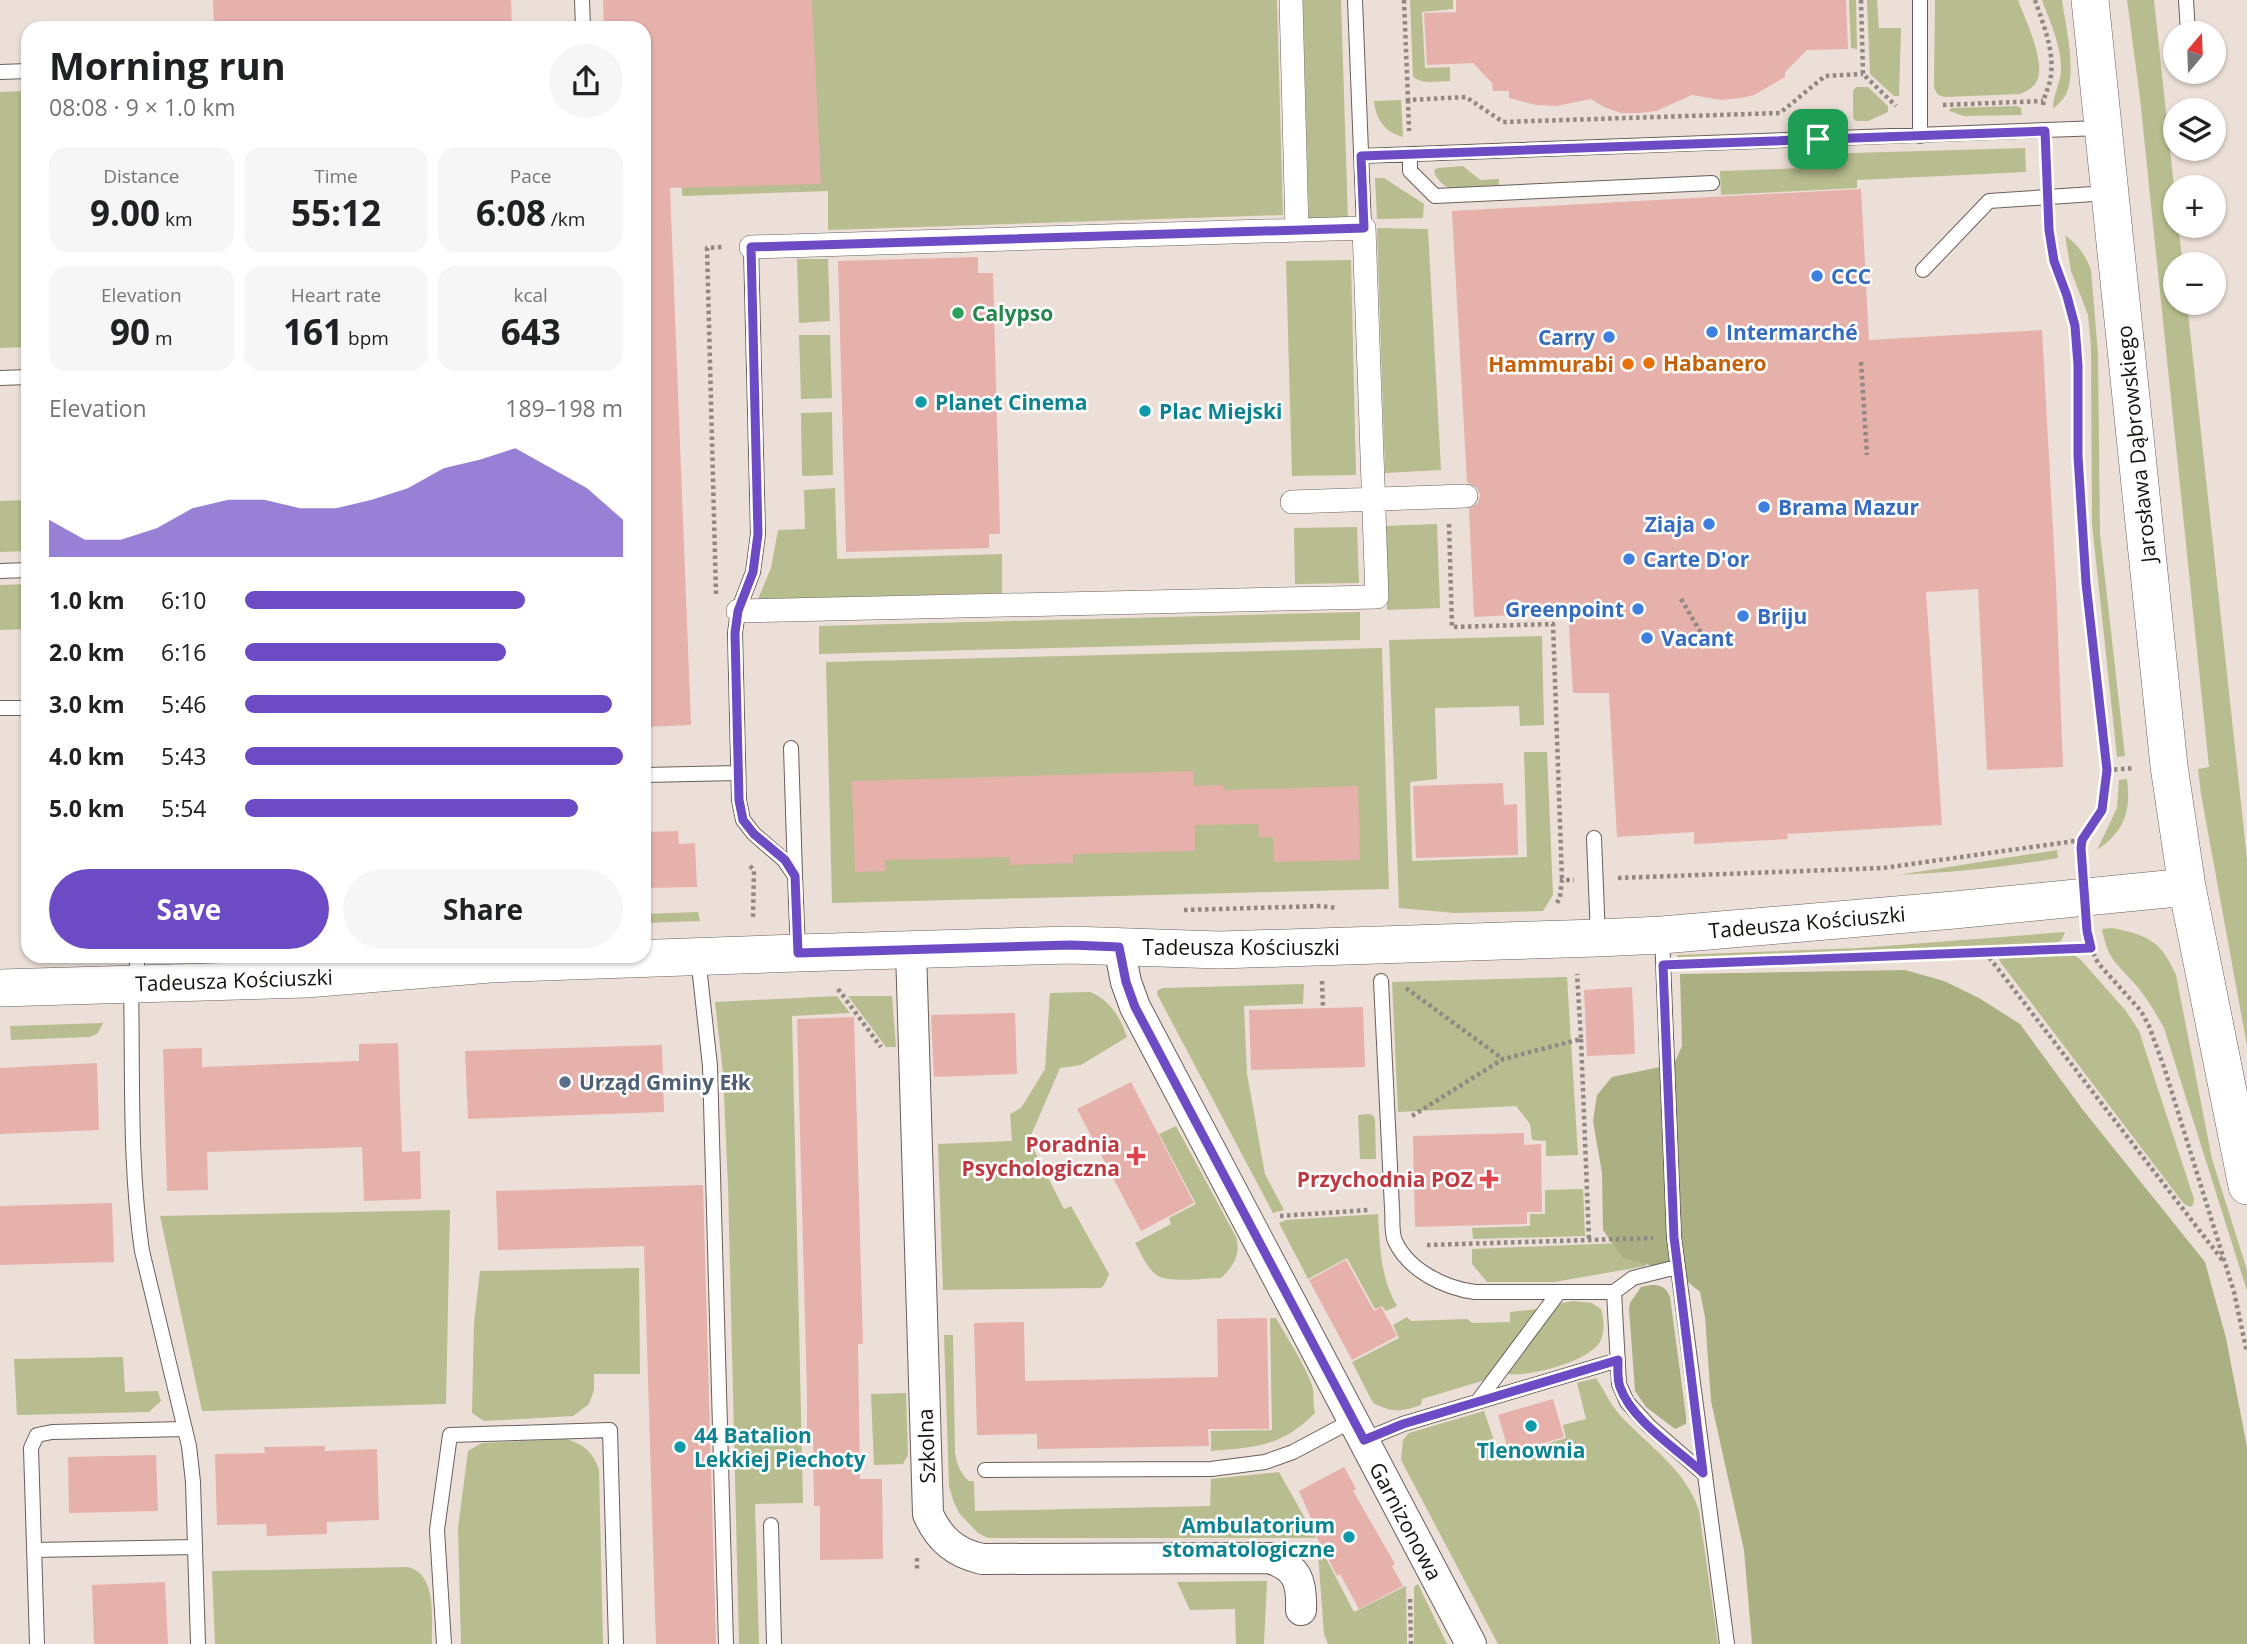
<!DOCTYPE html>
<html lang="en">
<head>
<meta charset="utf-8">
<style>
	body { margin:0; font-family:"Open Sans",sans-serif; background:#f6f6f6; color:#202124; height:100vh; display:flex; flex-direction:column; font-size:26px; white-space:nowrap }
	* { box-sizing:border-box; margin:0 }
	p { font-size:23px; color:#757577 }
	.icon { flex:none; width:38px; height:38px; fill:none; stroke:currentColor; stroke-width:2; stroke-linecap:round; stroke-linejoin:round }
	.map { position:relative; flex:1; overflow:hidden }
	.panel { position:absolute; left:21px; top:21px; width:630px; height:942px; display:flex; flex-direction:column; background:#fff; border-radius:21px; box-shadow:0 2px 5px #0004 }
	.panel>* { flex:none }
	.needle { width:46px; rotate:19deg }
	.tools { position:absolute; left:2163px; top:21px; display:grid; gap:14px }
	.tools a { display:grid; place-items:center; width:63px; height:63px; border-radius:50%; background:#fff; box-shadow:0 2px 5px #0004; font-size:35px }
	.pin { position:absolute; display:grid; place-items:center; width:60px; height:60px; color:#fff; margin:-30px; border-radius:14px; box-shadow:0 4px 10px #0006 }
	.round { display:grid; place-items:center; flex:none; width:74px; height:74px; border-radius:37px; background:#f6f6f6 }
	.head { display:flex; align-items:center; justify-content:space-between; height:119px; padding:0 28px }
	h1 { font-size:38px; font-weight:700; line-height:52px }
	.stats { display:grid; grid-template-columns:repeat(3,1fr); gap:10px; height:119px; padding:7px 28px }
	.stats div { display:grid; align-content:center; border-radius:18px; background:#f6f6f6; text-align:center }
	.stats b { font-size:35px; font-weight:700 }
	.stats small { font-size:19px; font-weight:400 }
	.stats p { font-size:19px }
	.chart { height:196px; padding:14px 28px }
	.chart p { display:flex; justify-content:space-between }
	.chart svg { width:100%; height:126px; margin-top:7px; fill:#6c4bc4; opacity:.7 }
	.button { display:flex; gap:14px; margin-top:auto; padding:14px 28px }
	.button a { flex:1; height:80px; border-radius:42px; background:#6c4bc4; color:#fff; font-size:28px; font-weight:700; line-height:80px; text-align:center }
	.button a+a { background:#f6f6f6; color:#202124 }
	ul { padding:0 28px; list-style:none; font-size:23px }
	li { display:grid; grid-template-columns:112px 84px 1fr; align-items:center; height:52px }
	li i { height:18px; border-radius:9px; background:#6c4bc4 }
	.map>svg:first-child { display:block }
	.green { fill:#b7bd8e }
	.forest { fill:#aab081 }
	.building { fill:#e6b0ab }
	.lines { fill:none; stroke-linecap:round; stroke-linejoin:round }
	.service-casing { stroke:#6a5f5a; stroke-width:16 }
	.pedestrian-casing { stroke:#6a5f5a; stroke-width:24 }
	.minor-casing { stroke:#6a5f5a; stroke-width:32 }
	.tertiary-casing { stroke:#6a5f5a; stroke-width:38 }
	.path { stroke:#918883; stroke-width:4.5; stroke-dasharray:3.5 3.5; stroke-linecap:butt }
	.service { stroke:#fff; stroke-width:14 }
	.pedestrian { stroke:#fff; stroke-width:23 }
	.minor { stroke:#fff; stroke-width:30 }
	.tertiary { stroke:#fff; stroke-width:37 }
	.route-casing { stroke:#fff; stroke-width:14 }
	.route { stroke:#6c4bc4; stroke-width:9 }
	.shop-dot { fill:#3f7fe0; stroke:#fff; stroke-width:2.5 }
	.leisure-dot { fill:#2e9e5b; stroke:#fff; stroke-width:2.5 }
	.food-dot { fill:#e8710a; stroke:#fff; stroke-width:2.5 }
	.culture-dot { fill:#0f9aa8; stroke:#fff; stroke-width:2.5 }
	.service-dot { fill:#5c6f8a; stroke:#fff; stroke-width:2.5 }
	.health-dot { fill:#e0444e; stroke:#fff; stroke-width:2.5 }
	.labels { text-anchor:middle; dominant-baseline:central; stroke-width:5; stroke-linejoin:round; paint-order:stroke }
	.shop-label { font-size:21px; font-weight:bold; fill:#366cbe; stroke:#fff; text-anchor:start }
	.leisure-label { font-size:21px; font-weight:bold; fill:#27864d; stroke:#fff; text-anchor:start }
	.food-label { font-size:21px; font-weight:bold; fill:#c56008; stroke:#fff; text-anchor:start }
	.culture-label { font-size:21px; font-weight:bold; fill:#0d838f; stroke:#fff; text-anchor:start }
	.street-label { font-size:21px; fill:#161210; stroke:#fff }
	.service-label { font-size:21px; font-weight:bold; fill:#4e5e75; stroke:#fff; text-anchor:start }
	.health-label { font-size:21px; font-weight:bold; fill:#be3a42; stroke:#fff; text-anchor:end }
</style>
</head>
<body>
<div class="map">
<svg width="2247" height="1644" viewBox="0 0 2247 1644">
	<rect width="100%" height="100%" fill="#ecdfd8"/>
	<path class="green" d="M675 0H1277L1283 215 828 230V191L682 196Z
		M1303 0H1341L1348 220 1309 221Z
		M1410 0H1453V9L1422 12 1425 68 1450 67V81C1437 81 1424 85 1413 77Z
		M1849 0H1856L1857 49 1851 48Z
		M1867 0H1877L1879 28H1901L1899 96H1894L1870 74Z
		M1935 0H2018C2025 19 2046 62 2037 81 2033 88 2027 91 2020 94L1945 97 1938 95 1934 88Z
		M2042 0H2062C2065 25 2078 73 2065 96 2062 101 2057 105 2053 109 2053 95 2060 84 2061 71 2062 47 2050 22 2042 0Z
		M2127 0H2154L2175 196V226H2178L2183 264H2175V303H2187L2247 859V1046L2201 794 2198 769 2209 767 2140 98Z
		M1856 87H1868L1888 106V112L1868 121H1856L1853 118V91Z
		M28 91V347L0 348V92Z
		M1401 100 1403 137C1385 132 1376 120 1374 101Z
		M2017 106 2021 108 2022 115 1964 116 1949 111 1951 108Z
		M2025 148 2026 172 1857 180V188L1721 195 1720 171 1805 168 1818 154Z
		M1463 166 1480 180 1499 179V185L1449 188C1442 184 1435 178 1434 170L1438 168Z
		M1375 178H1384L1424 204 1423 218 1377 219Z
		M1377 228 1428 229 1441 470 1385 473Z
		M2065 235C2078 245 2085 254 2091 270L2098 354 2100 534 2125 756 2117 757 2092 524 2091 347 2088 315 2071 271Z
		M797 259H828L830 321 799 323Z
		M1351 260 1356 475 1292 476 1286 261Z
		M830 335 832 398 801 399 799 335Z
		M832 412 833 475 802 476 801 413Z
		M835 488 837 559 1002 554V593L758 599 771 568 778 530 805 529 804 490Z
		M28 500V551L0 552V501Z
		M1437 524 1440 608 1387 610 1384 526Z
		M1357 527 1359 583 1295 584 1294 528Z
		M28 584V629L0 630V585Z
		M1360 612V640L819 654V626Z
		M1542 636 1544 725 1520 726 1519 706 1435 708 1437 779 1410 782 1412 861 1527 857 1524 752H1547L1553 895 1543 911 1455 913 1399 908 1389 640Z
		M1382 648 1389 889 832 903 826 662Z
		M2127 779C2131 811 2125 831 2097 850L2117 808 2119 780Z
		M2057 850 2058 858C2005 867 1952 873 1898 875Z
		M698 912 700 921 644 923V914Z
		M2112 928C2148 935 2161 941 2176 975L2212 1159 2247 1270V1291L2164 1028C2157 1015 2149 1002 2140 990 2120 965 2108 963 2102 929Z
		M2065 932 2061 941 2055 943 1677 958V955L1859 948Z
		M2066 954 2074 955 2081 960 2126 1011 2139 1031 2194 1199 2193 1205 2190 1207 2184 1204 2001 963 1999 959 2001 956 2007 955Z
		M1567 977 1578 1155 1546 1156V1141L1532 1140 1530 1124 1516 1106 1398 1112 1392 982Z
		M1304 984 1303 1004 1244 1006 1247 1074 1265 1174 1284 1210 1273 1213 1157 994 1158 990 1163 988Z
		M1090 992C1110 1000 1120 1017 1127 1037L1081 1065 1060 1068 1029 1140 1064 1209 1071 1206 1109 1274 1104 1285 1101 1288 943 1290 938 1144 1012 1141 1010 1114 1021 1108 1045 1069 1050 993Z
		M837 996 850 1013 792 1016 803 1503 755 1504 759 1644H739L728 1185 723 1073 715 1002Z
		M848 996H892L896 1047H886Z
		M103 1023 98 1033 90 1037 11 1040 10 1026Z
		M1369 1114 1374 1116 1375 1120 1376 1159H1360L1358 1115Z
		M1176 1126 1236 1237C1241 1254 1234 1266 1221 1278 1206 1278 1171 1283 1158 1276 1147 1269 1141 1253 1135 1243L1171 1224 1169 1218 1196 1204 1159 1134Z
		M1583 1189 1585 1236 1473 1239 1472 1228 1530 1226V1214H1545V1190Z
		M450 1210 446 1404 202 1411 160 1216Z
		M1378 1214C1380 1246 1380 1277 1397 1306L1386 1311 1382 1306 1375 1309 1347 1258 1308 1279 1279 1223 1286 1220Z
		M1646 1242V1266L1554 1282H1487L1472 1264V1249Z
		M639 1268 640 1374H594V1390L589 1404 573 1416 484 1421 472 1413 474 1322 480 1271Z
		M1573 1301 1592 1303 1601 1309C1604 1320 1605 1331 1600 1342 1588 1362 1529 1377 1507 1374L1557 1304Z
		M1538 1309 1485 1380 1422 1399 1421 1405C1400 1412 1393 1413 1373 1403L1352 1362 1399 1338 1393 1325 1407 1317 1411 1321 1467 1319 1472 1323 1510 1322V1312Z
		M1270 1318H1276C1287 1338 1304 1363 1312 1385 1315 1394 1312 1404 1315 1413 1281 1447 1257 1447 1211 1451V1431L1272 1430Z
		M944 1335H953L955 1453C957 1464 960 1473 969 1481H974L975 1511 1210 1506 1211 1479 1279 1472 1316 1538H988L978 1533 959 1513 953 1500 949 1486Z
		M123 1357 125 1392 158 1391 161 1401 149 1412 17 1415 14 1359Z
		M1596 1378C1604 1390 1610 1404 1620 1415 1648 1446 1686 1469 1699 1511L1718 1644H1498L1401 1460 1403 1440 1409 1433 1484 1411 1500 1458 1566 1438 1563 1425 1586 1419 1577 1383Z
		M906 1393 908 1455 903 1464 874 1465 871 1394Z
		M566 1439C584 1444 592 1452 599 1469L603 1644H461L458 1528 468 1451 482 1443Z
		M1317 1541 1354 1612 1406 1586 1407 1644H1328L1324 1634Z
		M408 1567C438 1575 431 1619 432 1644H215L212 1571Z
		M1267 1581 1264 1644H1236L1235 1609 1190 1610 1177 1582Z
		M1418 1584 1447 1644H1414V1587Z"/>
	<path class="forest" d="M1905 970 1944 981 1979 998 2020 1024 2083 1110 2205 1262 2226 1338 2247 1447V1644H1752L1744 1550 1711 1401 1705 1317 1700 1292 1676 1272 1623 1258 1603 1230 1602 1173 1593 1121 1597 1095 1612 1077 1674 1064 1682 1046 1680 974Z
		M1651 1285C1661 1285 1666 1287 1670 1297L1686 1416V1424L1675 1429 1646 1407 1635 1391 1629 1309 1630 1303 1641 1287Z"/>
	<path class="building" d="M213 0H511L512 27 214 28Z
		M603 0H812L821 184 670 188 691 725 644 727V28H604Z
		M1456 0H1846L1848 49 1807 50 1785 72V77L1754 95 1741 98 1721 100 1692 95 1656 111 1640 113H1621L1604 107 1591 99 1556 106 1536 105 1509 98V91H1493L1492 83 1473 63 1427 65 1424 13 1456 12Z
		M1861 189 1869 340 2042 330 2056 585 2063 767 1987 770 1978 589 1926 592 1942 825 1787 834 1788 839 1694 844V832L1617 837 1609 693H1573L1568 612 1474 617 1469 509 1478 503 1480 495 1477 488 1467 482 1452 211Z
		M978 257V273H993L1000 534H989V548L846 552 838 261Z
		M1193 771 1194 786 1223 785 1224 790 1358 786 1360 860 1274 862 1273 837 1259 838 1258 824 1195 825V851L1073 854V863L1010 865V857L885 860V871L855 872 852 781Z
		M1503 783 1504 805 1517 804 1518 855 1416 858 1413 786Z
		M678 831 679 844 695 843 697 887 644 888V832Z
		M1632 987 1635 1054 1587 1056 1584 990Z
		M1363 1007 1365 1067 1251 1070 1249 1010Z
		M1015 1013 1017 1074 934 1077 931 1015Z
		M854 1017 863 1344H858L860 1479H882L883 1559 820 1560V1506H814L813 1432H807V1393L797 1019Z
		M398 1043 402 1152 420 1151 421 1199 364 1201 362 1147 207 1152 208 1190 167 1191 163 1049 202 1048V1067L359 1061V1044Z
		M662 1045 664 1112 468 1119 465 1051Z
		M97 1063 99 1130 0 1134V1068Z
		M1131 1082 1194 1203 1141 1231 1077 1109Z
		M1524 1133V1145L1541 1144 1542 1212H1527V1224L1415 1227 1413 1136Z
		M703 1185 716 1644H656L644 1246 498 1250 496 1191Z
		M112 1203 114 1262 0 1265V1206Z
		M1346 1260 1374 1311 1381 1307 1397 1336 1352 1360 1309 1280Z
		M1267 1318 1269 1429H1208L1209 1446 1037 1449V1434L977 1435 974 1323 1024 1322 1025 1381 1218 1377 1217 1319Z
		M1553 1399 1564 1437 1509 1453 1498 1415Z
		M325 1446V1451L377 1449 379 1520 327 1522V1534L267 1536 266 1524 217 1525 215 1454 265 1453 264 1447Z
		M156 1455 158 1511 69 1513 68 1457Z
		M1344 1467 1356 1489 1353 1491 1395 1564 1392 1566 1403 1586 1359 1609 1340 1574 1337 1576 1310 1524 1313 1523 1299 1491Z
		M165 1582 168 1644H94L92 1585Z"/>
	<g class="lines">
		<g class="service-casing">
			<path id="service" d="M582 0 583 28
				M1355 0 1364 228
				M1920 0V136
				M2186 0 2188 33
				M0 72 28 71
				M2192 72V74
				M1410 154V171L1435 196 1712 183
				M1361 156 2101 128
				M751 247 758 534 753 572 738 611 735 633 739 800 743 820 754 834 784 860 795 876 798 952
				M1923 270 1989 201 2108 193
				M0 378 28 377
				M0 571 28 570
				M0 708H28
				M791 748 795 874
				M644 775 738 773
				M1594 838 1598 937
				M1662 935 1674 1237 1727 1644
				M137 956V982
				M698 957 710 1066 726 1644
				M1381 981 1392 1208C1393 1218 1391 1232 1395 1241 1409 1271 1445 1288 1475 1292H1614L1619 1384 1627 1402 1649 1426 1703 1473
				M131 985C133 1073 129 1163 142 1251L189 1446 193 1482 198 1644
				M1614 1292 1633 1278 1677 1267
				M1478 1401 1559 1292
				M1364 1440 1403 1424 1618 1360
				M985 1470 1211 1469 1265 1462 1293 1452 1353 1420
				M771 1525 774 1644
				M34 1550 195 1547
				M37 1644 31 1448 37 1435 52 1432 185 1429
				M444 1644 437 1530 450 1435 610 1430 616 1644"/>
		</g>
		<g class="pedestrian-casing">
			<path id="pedestrian" d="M1291 0 1297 230
				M1292 502 1466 496
				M738 611 1377 597 1364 228 751 247"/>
		</g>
		<g class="minor-casing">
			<path id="minor" d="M1119 947 1126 982 1135 1007 1471 1644
				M911 950 928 1514C939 1539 955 1553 982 1559L1269 1558C1298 1567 1302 1582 1301 1610"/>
		</g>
		<g class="tertiary-casing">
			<path id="tertiary" d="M2090 0 2169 766 2187 887 2247 1186
				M0 988 306 979 490 964 798 953 1071 945 1219 950 1598 938 1662 935 1954 910 2187 887"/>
		</g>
		<path class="path" d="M1404 0 1408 100 1466 97 1503 122 1780 113 1825 76 1863 74
			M1861 0 1863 74 1896 106
			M2035 0C2043 24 2054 49 2051 75 2050 87 2043 96 2043 107
			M1408 100 1409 131
			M1943 105 2043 101
			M2046 155V174
			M2048 221 2054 261 2067 296 2075 326 2078 365V455L2086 583 2107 770 2102 810 2082 840 2081 862
			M1861 362 1867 455
			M1449 524 1452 627 1553 624 1562 880
			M716 594 707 248 723 247
			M1681 599 1710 648
			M2107 770 2134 768
			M750 866 754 870 753 918
			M1618 878 1883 868 2082 840
			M1557 903 1560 897 1562 880H1574
			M1184 910 1321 906 1336 908
			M2087 933 2091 948 2098 963 2141 1011 2149 1026 2164 1067 2234 1292 2247 1353
			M1985 952 2223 1261
			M1879 955 2091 948
			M1322 981 1323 1008
			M1406 988 1503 1059
			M838 989 881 1047
			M1581 1039 1589 1241
			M1412 1116 1503 1059 1581 1039 1577 974
			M1280 1216 1369 1210
			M1427 1245 1653 1238
			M917 1558V1569
			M1410 1599 1411 1644"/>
		<use href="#service" class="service"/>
		<use href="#pedestrian" class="pedestrian"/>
		<use href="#minor" class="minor"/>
		<use href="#tertiary" class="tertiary"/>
	</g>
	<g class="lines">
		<g class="route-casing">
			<path id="route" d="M2045 131 2049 230 2054 261 2067 296 2075 326 2078 365V456L2086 583 2107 770 2102 810 2082 840 2081 848 2087 931 2091 948 1663 965 1674 1237 1703 1473C1677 1449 1632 1421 1620 1387 1617 1379 1618 1369 1618 1360L1403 1424 1364 1440 1135 1007 1126 982 1119 947 1071 945 798 953 795 876 785 860 754 834 743 820 739 800 735 633 738 611 753 572 758 534 751 247 1364 228 1361 156Z"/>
		</g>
		<use href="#route" class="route"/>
	</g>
	<g class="shop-dot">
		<circle cx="1817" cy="276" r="7"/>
		<circle cx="1712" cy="332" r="7"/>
		<circle cx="1609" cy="337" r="7"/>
		<circle cx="1764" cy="507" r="7"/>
		<circle cx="1709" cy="524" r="7"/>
		<circle cx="1629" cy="559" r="7"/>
		<circle cx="1638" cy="609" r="7"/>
		<circle cx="1743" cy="616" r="7"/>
		<circle cx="1647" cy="638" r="7"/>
	</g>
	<circle class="leisure-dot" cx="958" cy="313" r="7"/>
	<g class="food-dot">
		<circle cx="1649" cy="363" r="7"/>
		<circle cx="1628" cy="364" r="7"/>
	</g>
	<g class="culture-dot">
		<circle cx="921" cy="402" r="7"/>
		<circle cx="1145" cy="411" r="7"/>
		<circle cx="1531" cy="1426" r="7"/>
		<circle cx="680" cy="1447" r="7"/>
		<circle cx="1349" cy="1537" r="7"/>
	</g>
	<circle class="service-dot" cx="565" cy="1082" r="7"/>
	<g class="health-dot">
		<path d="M1132.5 1145.5h7v7h7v7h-7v7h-7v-7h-7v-7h7z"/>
		<path d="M1485.5 1168.5h7v7h7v7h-7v7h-7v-7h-7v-7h7z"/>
	</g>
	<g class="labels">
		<g class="shop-label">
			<text x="1831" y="276">CCC</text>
			<text x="1726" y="332">Intermarché</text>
			<text x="1595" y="337" text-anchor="end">Carry</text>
			<text x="1778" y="507">Brama Mazur</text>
			<text x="1695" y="524" text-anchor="end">Ziaja</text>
			<text x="1643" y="559">Carte D'or</text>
			<text x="1624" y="609" text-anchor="end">Greenpoint</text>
			<text x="1757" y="616">Briju</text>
			<text x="1661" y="638">Vacant</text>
		</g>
		<g class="leisure-label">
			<text x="972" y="313">Calypso</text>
		</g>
		<g class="food-label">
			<text x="1663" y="363">Habanero</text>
			<text x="1614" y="364" text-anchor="end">Hammurabi</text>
		</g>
		<g class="culture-label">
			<text x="935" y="402">Planet Cinema</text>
			<text x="1159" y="411">Plac Miejski</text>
			<text x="694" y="1435">44 Batalion<tspan x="694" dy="24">Lekkiej Piechoty</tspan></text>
			<text x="1531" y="1450" text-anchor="middle">Tlenownia</text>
			<text x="1335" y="1525" text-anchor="end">Ambulatorium<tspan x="1335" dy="24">stomatologiczne</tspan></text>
		</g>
		<g class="street-label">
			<text transform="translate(2136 444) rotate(-96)">Jarosława Dąbrowskiego</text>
			<text transform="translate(1807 922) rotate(-5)">Tadeusza Kościuszki</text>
			<text x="1241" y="947">Tadeusza Kościuszki</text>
			<text transform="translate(234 980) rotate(-2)">Tadeusza Kościuszki</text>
			<text transform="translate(926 1446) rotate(-92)">Szkolna</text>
			<text transform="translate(1406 1521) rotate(62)">Garnizonowa</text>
		</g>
		<g class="service-label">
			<text x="579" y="1082">Urząd Gminy Ełk</text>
		</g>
		<g class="health-label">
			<text x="1120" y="1144">Poradnia<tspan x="1120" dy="24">Psychologiczna</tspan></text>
			<text x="1473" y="1179">Przychodnia POZ</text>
		</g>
	</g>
</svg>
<div class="tools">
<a><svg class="needle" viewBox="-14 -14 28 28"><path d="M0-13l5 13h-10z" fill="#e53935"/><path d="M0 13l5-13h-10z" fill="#757577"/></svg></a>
<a><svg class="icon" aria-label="layers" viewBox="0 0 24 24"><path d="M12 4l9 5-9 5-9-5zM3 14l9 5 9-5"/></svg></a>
<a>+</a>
<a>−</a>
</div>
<div class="pin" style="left:1818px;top:139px;background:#1e9e55"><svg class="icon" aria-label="arrive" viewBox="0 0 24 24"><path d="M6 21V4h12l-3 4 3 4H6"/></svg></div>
<section class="panel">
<div class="head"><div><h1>Morning run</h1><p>08:08 · 9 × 1.0 km</p></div><a class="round"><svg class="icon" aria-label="share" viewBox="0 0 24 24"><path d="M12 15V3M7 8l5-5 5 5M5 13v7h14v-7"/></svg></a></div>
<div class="stats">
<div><p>Distance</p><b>9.00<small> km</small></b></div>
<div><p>Time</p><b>55:12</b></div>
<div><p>Pace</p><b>6:08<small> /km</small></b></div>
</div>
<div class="stats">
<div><p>Elevation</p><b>90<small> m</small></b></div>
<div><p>Heart rate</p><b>161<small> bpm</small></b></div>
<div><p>kcal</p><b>643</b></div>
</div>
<div class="chart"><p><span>Elevation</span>189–198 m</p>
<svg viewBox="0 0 160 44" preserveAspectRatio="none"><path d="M0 44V31L10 38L20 38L30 34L40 27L50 24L60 24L70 27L80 27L90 24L100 20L110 13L120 10L130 6L140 13L150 20L160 31V44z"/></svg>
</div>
<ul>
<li><b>1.0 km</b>6:10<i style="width:74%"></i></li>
<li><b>2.0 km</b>6:16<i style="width:69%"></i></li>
<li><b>3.0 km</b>5:46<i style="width:97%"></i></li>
<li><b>4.0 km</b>5:43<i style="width:100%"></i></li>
<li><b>5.0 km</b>5:54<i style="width:88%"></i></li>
</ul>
<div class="button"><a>Save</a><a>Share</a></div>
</section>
</div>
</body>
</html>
